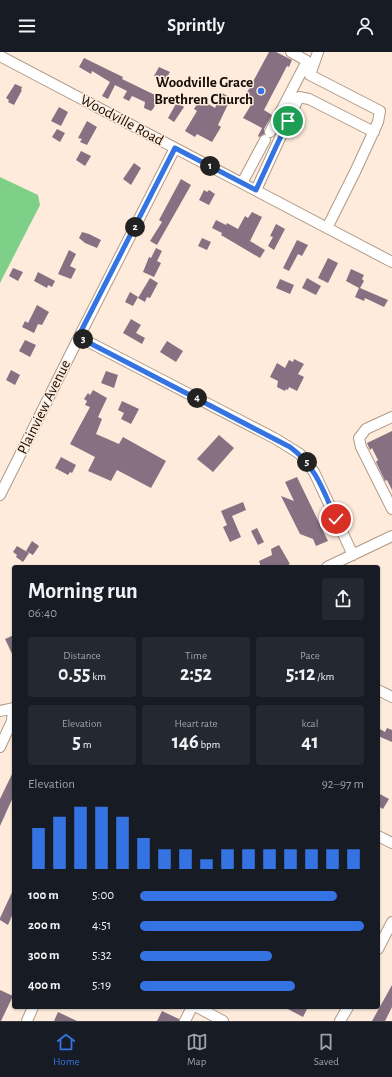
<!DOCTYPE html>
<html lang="en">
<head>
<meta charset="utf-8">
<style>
	body { margin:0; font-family:"Alegreya Sans",sans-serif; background:#242831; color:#f1f3f6; height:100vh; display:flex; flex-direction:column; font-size:15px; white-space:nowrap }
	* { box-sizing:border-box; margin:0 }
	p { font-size:13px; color:#9ea1a6 }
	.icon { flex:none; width:22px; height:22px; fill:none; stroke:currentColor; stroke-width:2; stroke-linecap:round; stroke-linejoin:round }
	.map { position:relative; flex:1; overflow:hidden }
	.details { position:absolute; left:12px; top:513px; width:368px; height:444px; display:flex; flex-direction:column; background:#171b24; border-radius:4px; box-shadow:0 1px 3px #0004 }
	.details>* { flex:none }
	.pin { position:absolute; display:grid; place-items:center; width:34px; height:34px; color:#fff; margin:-17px; border:2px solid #fff; border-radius:50%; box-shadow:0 1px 4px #0007 }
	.km { position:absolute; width:20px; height:20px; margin:-10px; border-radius:50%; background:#222; color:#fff; font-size:11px; line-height:20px; text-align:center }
	.round { display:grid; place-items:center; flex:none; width:42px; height:42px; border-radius:4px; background:#242831 }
	.overview { display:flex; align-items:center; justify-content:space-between; height:68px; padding:0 16px }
	h1 { font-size:22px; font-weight:700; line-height:30px }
	.metrics { display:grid; grid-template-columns:repeat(3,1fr); gap:6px; height:68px; padding:4px 16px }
	.metrics div { display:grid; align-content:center; border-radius:4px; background:#242831; text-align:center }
	.metrics b { font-size:20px; font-weight:700 }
	.metrics small { font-size:11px; font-weight:400 }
	.metrics p { font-size:11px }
	.chart { height:112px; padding:8px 16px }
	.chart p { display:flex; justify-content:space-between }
	.chart svg { width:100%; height:72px; margin-top:4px; stroke:#3473e1; stroke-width:6 }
	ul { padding:0 16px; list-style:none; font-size:13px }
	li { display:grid; grid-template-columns:64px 48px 1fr; align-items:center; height:30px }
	li i { height:10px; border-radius:5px; background:#3473e1 }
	header { display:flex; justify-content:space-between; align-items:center; height:52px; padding:0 16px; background:#171b24; font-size:18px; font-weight:700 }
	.dock { display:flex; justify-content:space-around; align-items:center; height:56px; border-top:1px solid #363941; background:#171b24; font-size:11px; color:#9ea1a6 }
	.dock a { display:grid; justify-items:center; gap:2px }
	.dock .on { color:#3473e1 }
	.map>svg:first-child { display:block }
	.forest { fill:#7ed089 }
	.building { fill:#867082 }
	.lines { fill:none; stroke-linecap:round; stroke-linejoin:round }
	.minor-casing { stroke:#af9a87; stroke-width:12 }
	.minor { stroke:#fff; stroke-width:10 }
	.route-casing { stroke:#fff; stroke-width:8 }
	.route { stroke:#3473e1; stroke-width:5 }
	.poi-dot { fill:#3473e1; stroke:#feebdb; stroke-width:1.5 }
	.labels { text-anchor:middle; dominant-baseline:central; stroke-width:3; stroke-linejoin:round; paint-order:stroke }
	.poi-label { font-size:15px; font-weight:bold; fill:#140c06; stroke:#feebdb; text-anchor:end }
	.street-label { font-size:15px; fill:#140c06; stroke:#feebdb }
</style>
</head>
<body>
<header><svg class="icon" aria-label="menu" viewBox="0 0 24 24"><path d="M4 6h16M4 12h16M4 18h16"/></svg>Sprintly<svg class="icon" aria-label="person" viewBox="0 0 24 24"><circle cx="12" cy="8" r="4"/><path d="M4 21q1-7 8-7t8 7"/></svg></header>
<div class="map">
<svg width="392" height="969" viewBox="0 0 392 969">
	<rect width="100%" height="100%" fill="#feebdb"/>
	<path class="forest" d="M0 125 38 143 40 153 0 231Z"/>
	<path class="building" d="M269 0H276L292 8 289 15 287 14 264 58 272 63 264 77V82L259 85 258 84 262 76 243 66 251 53 243 48Z
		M84 6 123 25 122 27 155 43 154 45 158 48 153 57 151 59 144 56 145 50 132 44 129 49 123 46 127 39 115 33 108 47 102 44 110 30 92 19 91 22 79 15Z
		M159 15 170 20 164 30 154 24Z
		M15 32 22 35 21 38H22L14 53 8 50 9 48 6 46Z
		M222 41 231 46 218 73 221 75 212 90 197 82 195 85 185 79 197 59 194 57 200 47 215 56Z
		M177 50 184 55 174 70 168 66Z
		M59 55 68 60 61 74 51 69Z
		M87 69 97 75 87 93 80 90 82 87 78 86Z
		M57 77 65 81 60 90 52 85Z
		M81 99 91 104 85 114 76 108Z
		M134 111 141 116 131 133 123 127Z
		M181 127 191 133 157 193 150 189 162 170 159 168Z
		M204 138 207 140 209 138 215 142 209 153 199 148Z
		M252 160 262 165 250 189 265 198 260 206 221 183 222 181 212 176 216 168 226 173 227 171 238 177 245 164 248 166Z
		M276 172 285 177 274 198 268 194 273 185 270 184Z
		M82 180 89 182 101 188 97 196 85 191 79 186Z
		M202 186 211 190 207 198 198 194Z
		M297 188 308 193 302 204 298 202 289 219 283 216Z
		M156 196 162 199 157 209 161 211 154 225 143 220 149 205 151 206Z
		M69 198 76 202 70 214 76 217 71 227 58 222Z
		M328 206 338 211 328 231 318 226Z
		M13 216 23 220 18 229 9 224Z
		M351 217 364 223 362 227 364 229 360 236 388 248 384 255 365 246 364 249 355 245 359 236 346 229Z
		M38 220 55 229 52 235 48 233 47 236 34 229Z
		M150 226 158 231 150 246 147 245 145 250 138 246Z
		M307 226 321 234 316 243 302 236Z
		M280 227 294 233 290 242 276 236Z
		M130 240 138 245 133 254 125 250Z
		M37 253 49 260 42 273 38 272 34 281 22 275 25 269 28 271Z
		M131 267 141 273 136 281 145 286 142 292 123 281Z
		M25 288 36 293 30 305 19 299Z
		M167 289 183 299 176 310 160 300Z
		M294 307 304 312 298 322 304 325 297 339 289 335 288 338 286 337 285 339 277 335 278 329 270 325 277 311 285 316 289 308 293 310Z
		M11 318 20 323 15 333 6 328Z
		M106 319 118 323 114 336 101 331Z
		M93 338 107 346 98 365 102 367 96 382 119 392 123 385 166 409 151 436 117 418 111 429 88 419 95 405 70 392 90 355 85 353 87 349 84 347 88 341 90 343Z
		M122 349 139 357 131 372 121 367 124 361 118 358Z
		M392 379V438L387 428 385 429 376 410 378 408 372 396 370 398 367 391Z
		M219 383 234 396 213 420 197 407Z
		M61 405 76 413 72 421 70 420 68 423 55 416Z
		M297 425 328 489 316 494 313 487 300 482 281 444 294 449 285 430Z
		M243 450 246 458 232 464 241 485 230 490 223 475 227 473 221 459Z
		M257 476 264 490 258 493 251 479Z
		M32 489 39 494 33 503 26 499Z
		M279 493 290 512 284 515H261L259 509 272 503 271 497Z
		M17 494 29 501 23 510 16 505 17 503 13 500Z
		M14 583V606L5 587Z
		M378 676 385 680 387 676 392 678V690L378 684Z
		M14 718V743L0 774V747Z
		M378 741 389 747 383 757 378 754Z
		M14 836V859L8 873 0 868V866Z
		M392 933V955L385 969H372Z
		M0 938 13 944 1 969H0Z
		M284 955H308L303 965Z
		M162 959 179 967V969H157Z
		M58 960 77 969H54Z"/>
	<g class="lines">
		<g class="minor-casing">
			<path id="minor" d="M318 0 310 23 380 59 378 70 355 120 327 176
				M0 4 392 210
				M270 80 307 9 291 0
				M242 131 265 88
				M256 138 299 45 309 47 374 80
				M79 285 276 387 300 402 314 420 353 503
				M392 365 366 377 359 386 361 395 392 457
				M0 443 79 285 175 96
				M327 515 392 484
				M378 638 392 645
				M0 659 14 656
				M0 695 12 669 13 656
				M378 784 392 791
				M378 897 392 870
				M197 955 223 969
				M27 969 33 955
				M185 969 192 955
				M340 969 348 955"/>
		</g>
		<use href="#minor" class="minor"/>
	</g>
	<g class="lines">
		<g class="route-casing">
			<path id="route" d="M288 69 256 138 175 96 78 285 290 395C315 413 324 440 336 467"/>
		</g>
		<use href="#route" class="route"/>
	</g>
	<circle class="poi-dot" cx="261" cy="39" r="4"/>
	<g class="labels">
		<g class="poi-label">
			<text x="253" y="30">Woodville Grace<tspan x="253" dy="17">Brethren Church</tspan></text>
		</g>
		<g class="street-label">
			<text transform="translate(122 68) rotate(28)">Woodville Road</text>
			<text transform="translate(44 355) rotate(-64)">Plainview Avenue</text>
		</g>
	</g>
</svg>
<div class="pin" style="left:288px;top:69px;background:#1e9e55"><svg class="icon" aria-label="arrive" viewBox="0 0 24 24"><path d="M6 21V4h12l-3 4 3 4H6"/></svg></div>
<div class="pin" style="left:336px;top:467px;background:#d93025"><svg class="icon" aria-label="check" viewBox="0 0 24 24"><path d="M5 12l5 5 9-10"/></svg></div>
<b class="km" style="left:210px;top:114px">1</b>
<b class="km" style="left:135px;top:175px">2</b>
<b class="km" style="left:83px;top:287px">3</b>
<b class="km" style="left:197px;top:346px">4</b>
<b class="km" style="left:307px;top:410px">5</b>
<section class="details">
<div class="overview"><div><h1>Morning run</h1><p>06:40</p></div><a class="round"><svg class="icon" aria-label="share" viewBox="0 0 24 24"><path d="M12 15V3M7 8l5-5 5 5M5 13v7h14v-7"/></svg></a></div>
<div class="metrics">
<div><p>Distance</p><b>0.55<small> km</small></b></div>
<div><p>Time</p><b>2:52</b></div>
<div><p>Pace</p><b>5:12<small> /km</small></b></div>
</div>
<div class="metrics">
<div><p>Elevation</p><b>5<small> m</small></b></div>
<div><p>Heart rate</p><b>146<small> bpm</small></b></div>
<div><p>kcal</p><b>41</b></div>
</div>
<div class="chart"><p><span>Elevation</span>92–97 m</p>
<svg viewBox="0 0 160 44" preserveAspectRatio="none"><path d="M5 44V19M15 44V12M25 44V6M35 44V6M45 44V12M55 44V25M65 44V32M75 44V32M85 44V38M95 44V32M105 44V32M115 44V32M125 44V32M135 44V32M145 44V32M155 44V32"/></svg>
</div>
<ul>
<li><b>100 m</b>5:00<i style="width:88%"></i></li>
<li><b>200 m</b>4:51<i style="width:100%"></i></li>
<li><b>300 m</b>5:32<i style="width:59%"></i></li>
<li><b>400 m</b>5:19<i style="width:69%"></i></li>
</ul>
</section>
</div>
<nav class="dock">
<a class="on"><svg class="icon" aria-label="home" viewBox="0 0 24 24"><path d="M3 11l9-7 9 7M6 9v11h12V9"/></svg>Home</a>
<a><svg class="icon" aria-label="map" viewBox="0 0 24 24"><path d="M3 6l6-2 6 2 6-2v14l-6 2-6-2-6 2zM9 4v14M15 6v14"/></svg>Map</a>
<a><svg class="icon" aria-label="saved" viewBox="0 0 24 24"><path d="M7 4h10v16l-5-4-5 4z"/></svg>Saved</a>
</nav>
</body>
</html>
